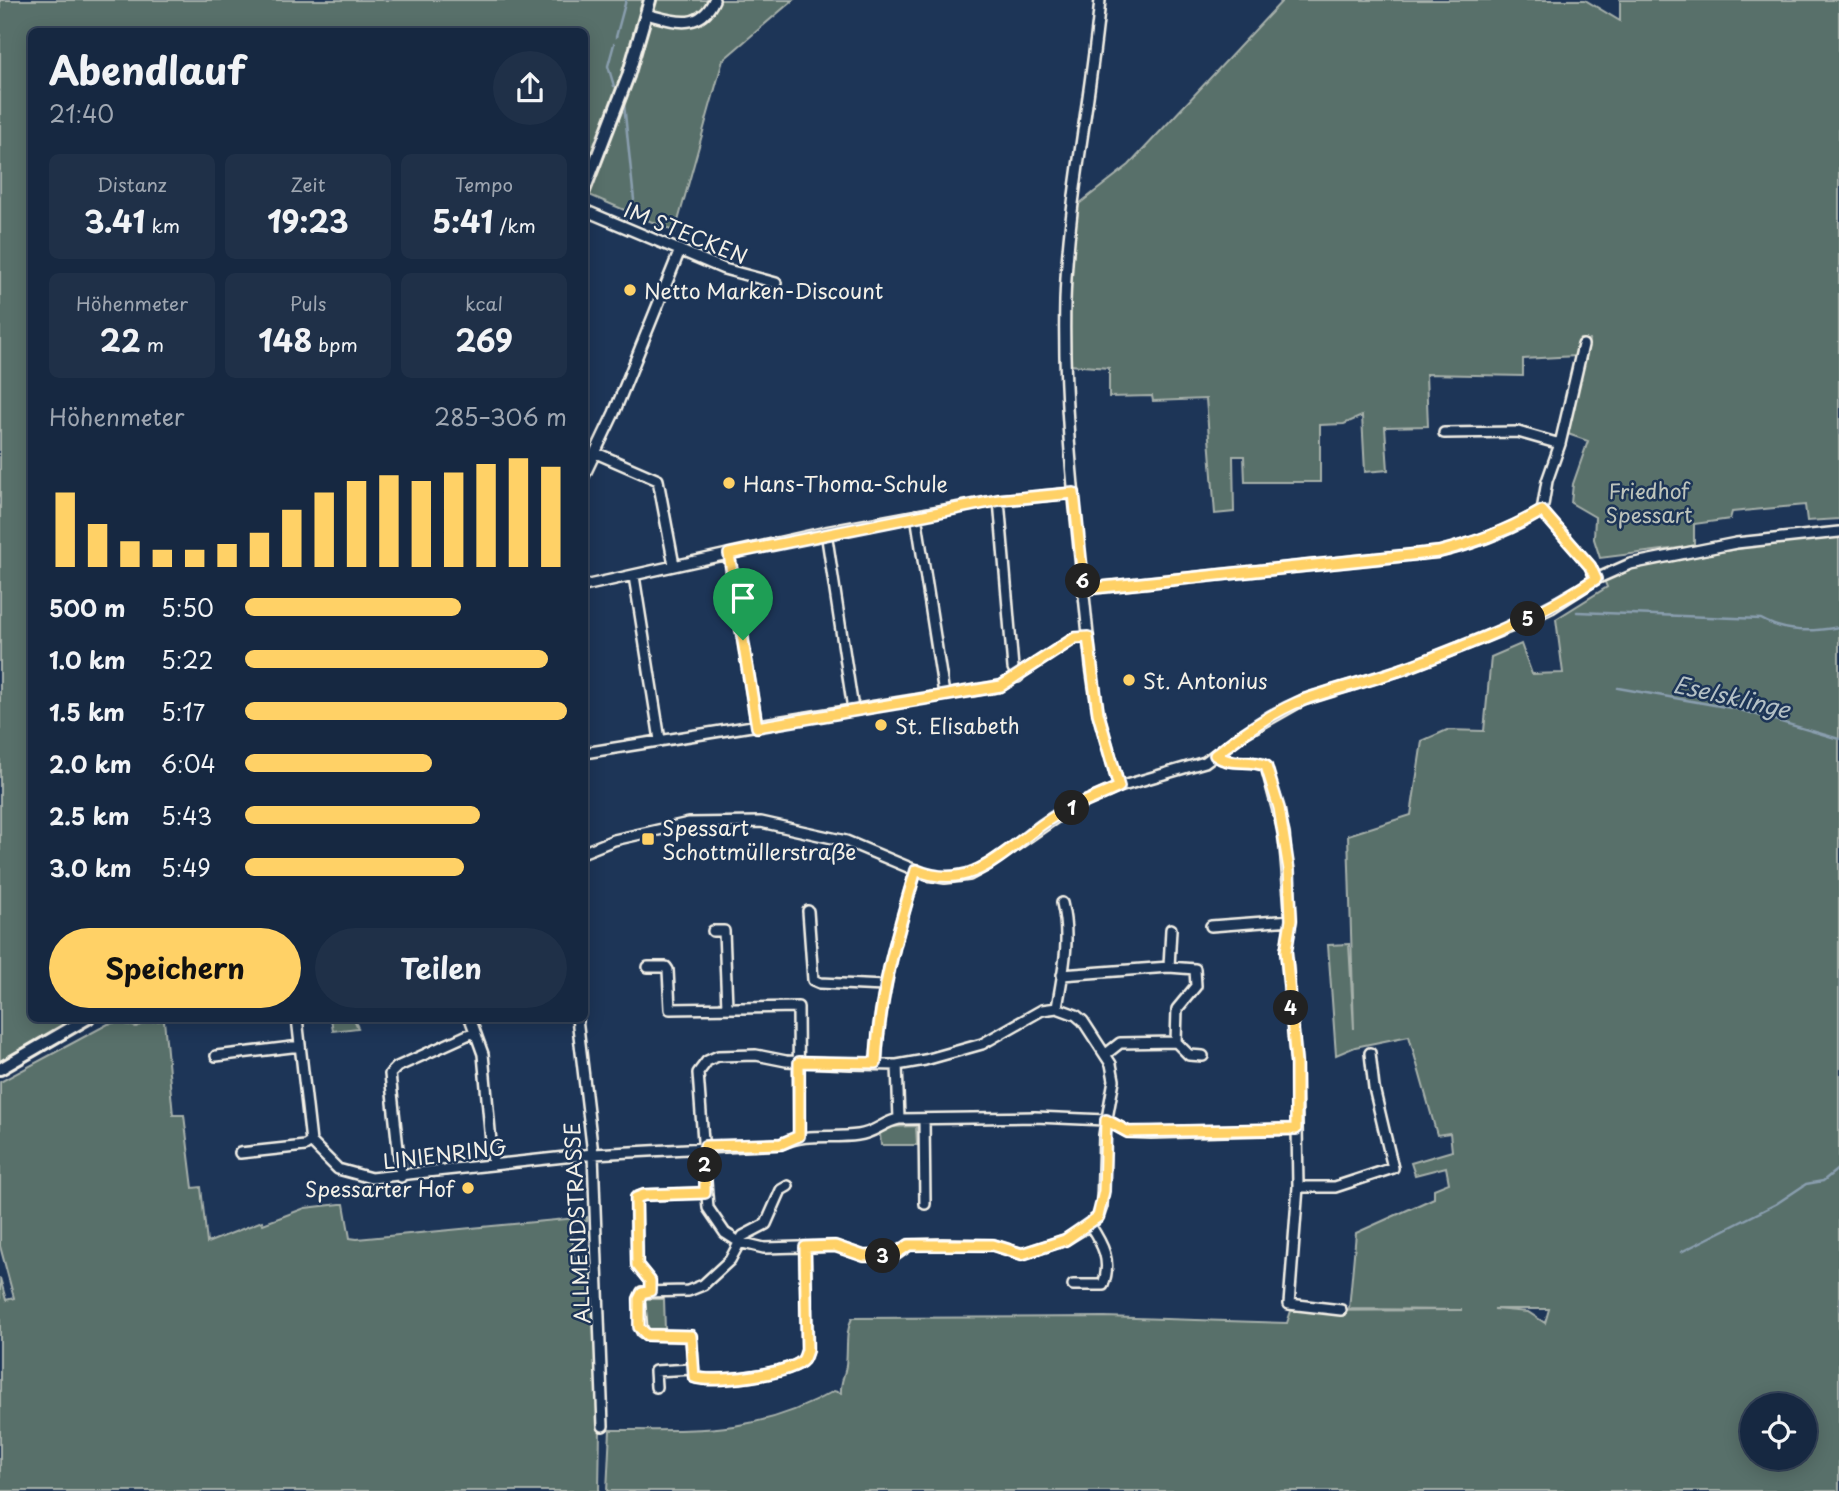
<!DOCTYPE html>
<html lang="de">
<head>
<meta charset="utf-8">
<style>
	body { margin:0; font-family:"Playpen Sans",sans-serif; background:#1f3048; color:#f1f3f6; height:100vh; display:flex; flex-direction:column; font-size:26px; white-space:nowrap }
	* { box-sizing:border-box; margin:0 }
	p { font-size:23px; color:#9ea6b1 }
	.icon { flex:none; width:38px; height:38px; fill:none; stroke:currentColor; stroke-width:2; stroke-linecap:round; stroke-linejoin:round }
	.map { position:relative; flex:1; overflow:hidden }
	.side { position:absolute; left:28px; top:28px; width:560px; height:994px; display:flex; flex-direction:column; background:#162841; border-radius:10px; box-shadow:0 4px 18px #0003,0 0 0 2px #35445a }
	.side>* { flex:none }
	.fabs { position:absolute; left:1740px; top:1393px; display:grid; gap:14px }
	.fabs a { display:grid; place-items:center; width:77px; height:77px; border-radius:50%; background:#162841; box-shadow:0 4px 18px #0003,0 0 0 2px #35445a; font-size:35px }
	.pin { position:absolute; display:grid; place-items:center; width:60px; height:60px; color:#fff; margin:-72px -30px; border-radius:50% 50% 50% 0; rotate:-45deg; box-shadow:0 0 7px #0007 }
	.pin .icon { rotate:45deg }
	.km { position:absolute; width:35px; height:35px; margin:-18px; border-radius:50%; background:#222; color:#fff; font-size:19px; line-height:35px; text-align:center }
	.round { display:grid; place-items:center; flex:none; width:74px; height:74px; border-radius:37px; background:#1f3048 }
	.headline { display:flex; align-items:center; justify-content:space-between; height:119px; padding:0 21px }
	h1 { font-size:38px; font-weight:700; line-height:52px }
	.figures { display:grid; grid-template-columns:repeat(3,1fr); gap:10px; height:119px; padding:7px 21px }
	.figures div { display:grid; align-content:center; border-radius:10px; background:#1f3048; text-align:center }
	.figures b { font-size:30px; font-weight:700 }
	.figures small { font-size:19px; font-weight:400 }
	.figures p { font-size:19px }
	.chart { height:196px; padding:14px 21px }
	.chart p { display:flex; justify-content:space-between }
	.chart svg { width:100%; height:126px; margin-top:7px; stroke:#ffd166; stroke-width:6 }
	.cta { display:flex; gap:14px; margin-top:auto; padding:14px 21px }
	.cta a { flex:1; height:80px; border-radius:42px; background:#ffd166; color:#111; font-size:28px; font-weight:700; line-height:80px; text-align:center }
	.cta a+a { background:#1f3048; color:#f1f3f6 }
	ul { padding:0 21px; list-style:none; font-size:23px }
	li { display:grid; grid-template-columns:112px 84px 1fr; align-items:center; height:52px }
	li i { height:18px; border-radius:9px; background:#ffd166 }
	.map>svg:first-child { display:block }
	.green { fill:#596f6b; stroke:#a6b0aa; stroke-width:2; fill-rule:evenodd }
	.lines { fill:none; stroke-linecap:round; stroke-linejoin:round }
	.stream { stroke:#899eae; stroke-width:2.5 }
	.minor-casing { stroke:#f4f1e8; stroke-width:14 }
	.major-casing { stroke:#f4f1e8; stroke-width:16 }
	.minor { stroke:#1d3557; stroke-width:9 }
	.major { stroke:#1d3557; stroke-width:10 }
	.route-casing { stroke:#fff; stroke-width:14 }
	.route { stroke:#ffd166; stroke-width:9 }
	.poi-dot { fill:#ffd166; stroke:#1d3557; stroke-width:2.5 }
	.labels { text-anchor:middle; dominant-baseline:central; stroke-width:5; stroke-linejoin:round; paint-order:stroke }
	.street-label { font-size:21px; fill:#f4f1e8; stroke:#1d3557 }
	.poi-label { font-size:21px; fill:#f4f1e8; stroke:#1d3557; text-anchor:start }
	.park-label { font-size:21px; fill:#bec4bc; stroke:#1d3557 }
	.water-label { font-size:23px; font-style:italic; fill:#b5c1c6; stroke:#1d3557 }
</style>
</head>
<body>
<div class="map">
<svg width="1839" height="1491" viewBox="0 0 1839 1491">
	<rect width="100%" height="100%" fill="#1d3557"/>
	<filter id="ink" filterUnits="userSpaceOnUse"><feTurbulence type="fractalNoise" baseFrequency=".0143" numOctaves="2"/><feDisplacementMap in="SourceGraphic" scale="14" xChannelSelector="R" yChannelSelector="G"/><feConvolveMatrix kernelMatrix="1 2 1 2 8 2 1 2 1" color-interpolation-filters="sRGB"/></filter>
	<g filter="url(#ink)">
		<path class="green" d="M0 0H793L723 60 675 232 585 193 584 32H32V1018L79 1019 0 1066Z
			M1283 0H1585L1620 21V0H1839V519L1807 521 1805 505 1732 512 1730 519 1694 524V546L1600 558 1594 539 1595 517 1571 503 1573 484 1588 441 1568 434 1589 340 1580 339 1576 356 1523 359V376L1426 374 1428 426 1385 427 1388 470 1365 472 1362 416 1344 424 1320 425V482H1245L1244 456H1233L1234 512 1215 514 1206 399 1153 401 1152 396 1109 397V368L1069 365 1068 312 1075 207 1129 165Z
			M1839 536V1491H607L610 1430C695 1430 757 1435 834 1391L841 1393C840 1383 845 1375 846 1365 848 1349 845 1332 852 1318L1105 1317 1287 1323 1291 1311 1462 1310 1349 1309 1356 1233 1434 1198V1189L1449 1183 1446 1167 1415 1175 1411 1163 1452 1151 1450 1133 1437 1135 1409 1036 1355 1047 1336 1055 1328 945 1349 944 1354 1029 1348 835 1411 815 1422 741 1447 730 1484 731 1491 657 1521 644 1532 674 1563 673 1556 619 1607 587 1604 580 1630 568 1778 542ZM1494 1309H1549L1545 1323 1528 1312ZM1752 1405H1804V1458H1752Z
			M331 1019H354L358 1028 333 1031Z
			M164 1020 173 1115H184L193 1188 201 1187 207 1243 262 1221 263 1224 305 1208 340 1204H344L350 1238 357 1239 587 1217V1221L571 1223 574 1257 595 1255 600 1421 597 1428H600L599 1491H0V1278L6 1300 14 1298 0 1246V1082L108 1024 118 1022 136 1027 147 1022Z
			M916 1126 917 1145H881L880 1134 886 1127Z
			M641 1299H664L665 1330H643Z"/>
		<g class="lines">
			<path class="stream" d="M616 37 626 0
				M614 44 608 66 614 86
				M624 104 634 200
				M1577 612 1761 619C1786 633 1812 632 1839 627
				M1618 688 1737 709 1839 739
				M1681 1252 1776 1204 1806 1184 1823 1181 1839 1168"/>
			<g class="minor-casing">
				<path id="minor" d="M1100 0C1091 100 1068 200 1065 301 1062 423 1080 545 1091 666L1098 713 1119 787
					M646 14C673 21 700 32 714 0
					M584 210 724 269 776 283
					M1444 433 1518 432 1560 444
					M596 453 658 480 674 565
					M584 476 614 413 680 250
					M999 500 1013 668 1018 677
					M1542 511 1547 481 1560 444 1583 345
					M1542 511 1590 566 1596 579
					M916 515 944 694
					M826 532 853 709
					M729 554 757 727
					M634 576 660 740
					M584 586 826 532 999 500 1074 493
					M1084 589 1439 552C1476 543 1509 531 1542 511
					M584 753 1001 686 1075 638 1088 637
					M1215 755C1232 767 1249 758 1266 766L1284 834 1291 920 1286 951 1296 1064 1298 1187 1289 1304 1341 1310
					M584 852 614 840 689 823 761 822 846 841 927 875 945 878 969 875 989 864 1067 810 1119 787 1205 762 1243 734 1303 700 1407 668 1520 623 1551 608 1596 579 1630 564 1736 543 1839 532
					M808 911 813 980 820 983 884 986
					M1211 926 1291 920
					M713 931H724L727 1007
					M648 967H666L668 970 670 1009 798 1007 799 1136
					M1169 967 1171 929
					M1062 975 1169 967 1195 969 1196 986 1177 1009 1176 1042
					M1057 1008 1076 1015 1083 1021 1111 1064 1114 1080 1104 1135 1102 1206 1098 1217 1090 1225 1065 1240 1022 1254 993 1245 942 1244 909 1245 894 1256H864L835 1246 764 1248 739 1242 725 1233 708 1208 698 1073 707 1061 718 1056 756 1055 786 1061 850 1064 897 1065 925 1060 982 1044 1042 1010Z
					M1057 1008C1063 971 1071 940 1062 903
					M297 1018 311 1142 338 1169 371 1178 593 1154 781 1144C807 1132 831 1139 858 1135 875 1133 883 1122 899 1119L1035 1117 1106 1120 1128 1132 1151 1133 1296 1129
					M470 1018 483 1054 493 1164
					M577 1018 593 1154 603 1426
					M1176 1042 1189 1055 1203 1056
					M1106 1054 1120 1043 1176 1042
					M216 1056 300 1046
					M876 1063C879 996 897 934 916 870
					M897 1065 899 1119
					M924 1119 925 1204
					M240 1153 305 1146 311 1142
					M401 1177 390 1074 397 1067 474 1032
					M788 1186 781 1190 766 1224 743 1236 730 1260 703 1285 688 1291 642 1292 639 1299 642 1332 647 1335 691 1336 694 1377C711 1384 792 1374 803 1360 805 1358 806 1353 807 1350L805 1247
					M1298 1187H1335L1393 1168 1374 1088 1370 1053
					M1073 1285H1103C1112 1261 1103 1245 1090 1225
					M650 1291V1281L637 1265 636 1198 644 1195 705 1193
					M656 1387 655 1371 692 1369"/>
			</g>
			<g class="major-casing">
				<path id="major" d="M584 191 628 76 650 0
					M0 1069 88 1018"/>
			</g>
			<use href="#minor" class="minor"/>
			<use href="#major" class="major"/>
		</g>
	</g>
	<g class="lines" filter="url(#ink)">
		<g class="route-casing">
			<path id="route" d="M1074 493 1084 589 1439 552C1476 543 1509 530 1542 511L1590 566 1596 579C1537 617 1474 643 1408 667 1375 680 1340 687 1306 699 1273 711 1242 734 1215 755 1232 767 1249 758 1266 766L1279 808 1289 870 1291 920 1286 951 1296 1064V1129L1128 1132 1106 1120 1104 1191 1098 1217 1065 1240 1022 1254 993 1245H909L894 1255 864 1256 835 1246 805 1247 807 1350C806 1353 805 1357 803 1360 792 1374 711 1384 694 1377L691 1336 647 1335 639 1327V1299L642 1293 650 1291V1281L637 1265 636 1198 644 1195 705 1193V1146L781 1144 799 1136V1062L876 1063C879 996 897 934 916 870 977 895 1008 844 1055 816 1075 805 1098 797 1119 787L1098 713 1088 637 1075 638 1001 686 757 727 729 554 999 500Z"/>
		</g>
		<use href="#route" class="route"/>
	</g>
	<g class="poi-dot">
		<circle cx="630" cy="290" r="7"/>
		<circle cx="729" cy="483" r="7"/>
		<circle cx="1129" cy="680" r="7"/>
		<circle cx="881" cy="725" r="7"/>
		<rect x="641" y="832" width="14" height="14" rx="3.5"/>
		<circle cx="468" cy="1188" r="7"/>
	</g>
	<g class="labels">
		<g class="street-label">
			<text transform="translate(686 232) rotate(22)">IM STECKEN</text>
			<text transform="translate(445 1153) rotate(-7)">LINIENRING</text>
			<text transform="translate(576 1223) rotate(-93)">ALLMENDSTRASSE</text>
		</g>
		<g class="poi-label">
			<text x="644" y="290">Netto Marken-Discount</text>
			<text x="743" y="483">Hans-Thoma-Schule</text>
			<text x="1143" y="680">St. Antonius</text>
			<text x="895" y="725">St. Elisabeth</text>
			<text x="662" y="827">Spessart<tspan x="662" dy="24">Schottmüllerstraße</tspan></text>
			<text x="454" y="1188" text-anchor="end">Spessarter Hof</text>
		</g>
		<g class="park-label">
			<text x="1649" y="490">Friedhof<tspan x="1649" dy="24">Spessart</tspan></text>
		</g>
		<g class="water-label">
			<text transform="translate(1732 696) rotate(13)">Eselsklinge</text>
		</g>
	</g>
</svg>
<div class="fabs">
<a><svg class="icon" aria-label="locate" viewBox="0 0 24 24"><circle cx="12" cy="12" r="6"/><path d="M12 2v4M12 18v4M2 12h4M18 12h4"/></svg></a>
</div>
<div class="pin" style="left:743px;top:640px;background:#1e9e55"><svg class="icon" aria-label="arrive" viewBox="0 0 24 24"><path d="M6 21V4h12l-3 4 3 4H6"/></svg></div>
<b class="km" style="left:1072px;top:808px">1</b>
<b class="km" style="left:705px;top:1165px">2</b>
<b class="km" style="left:883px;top:1256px">3</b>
<b class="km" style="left:1291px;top:1008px">4</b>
<b class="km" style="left:1528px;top:619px">5</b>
<b class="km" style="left:1083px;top:581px">6</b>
<section class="side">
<div class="headline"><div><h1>Abendlauf</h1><p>21:40</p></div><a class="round"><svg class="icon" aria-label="share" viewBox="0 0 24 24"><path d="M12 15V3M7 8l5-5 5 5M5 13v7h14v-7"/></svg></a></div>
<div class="figures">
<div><p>Distanz</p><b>3.41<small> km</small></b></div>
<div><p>Zeit</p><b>19:23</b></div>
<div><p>Tempo</p><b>5:41<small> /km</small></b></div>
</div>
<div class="figures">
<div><p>Höhenmeter</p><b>22<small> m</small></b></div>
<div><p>Puls</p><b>148<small> bpm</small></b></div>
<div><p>kcal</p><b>269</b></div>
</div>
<div class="chart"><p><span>Höhenmeter</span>285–306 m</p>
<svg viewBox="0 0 160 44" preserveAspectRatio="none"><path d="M5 44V18M15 44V29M25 44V35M35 44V38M45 44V38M55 44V36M65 44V32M75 44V24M85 44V18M95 44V14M105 44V12M115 44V14M125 44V11M135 44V8M145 44V6M155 44V9"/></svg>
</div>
<ul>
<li><b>500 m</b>5:50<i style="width:67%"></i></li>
<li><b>1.0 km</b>5:22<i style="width:94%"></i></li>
<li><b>1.5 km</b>5:17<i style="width:100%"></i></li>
<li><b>2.0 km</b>6:04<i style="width:58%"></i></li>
<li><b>2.5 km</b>5:43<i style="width:73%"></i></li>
<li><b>3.0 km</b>5:49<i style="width:68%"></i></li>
</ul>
<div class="cta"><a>Speichern</a><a>Teilen</a></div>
</section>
</div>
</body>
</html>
